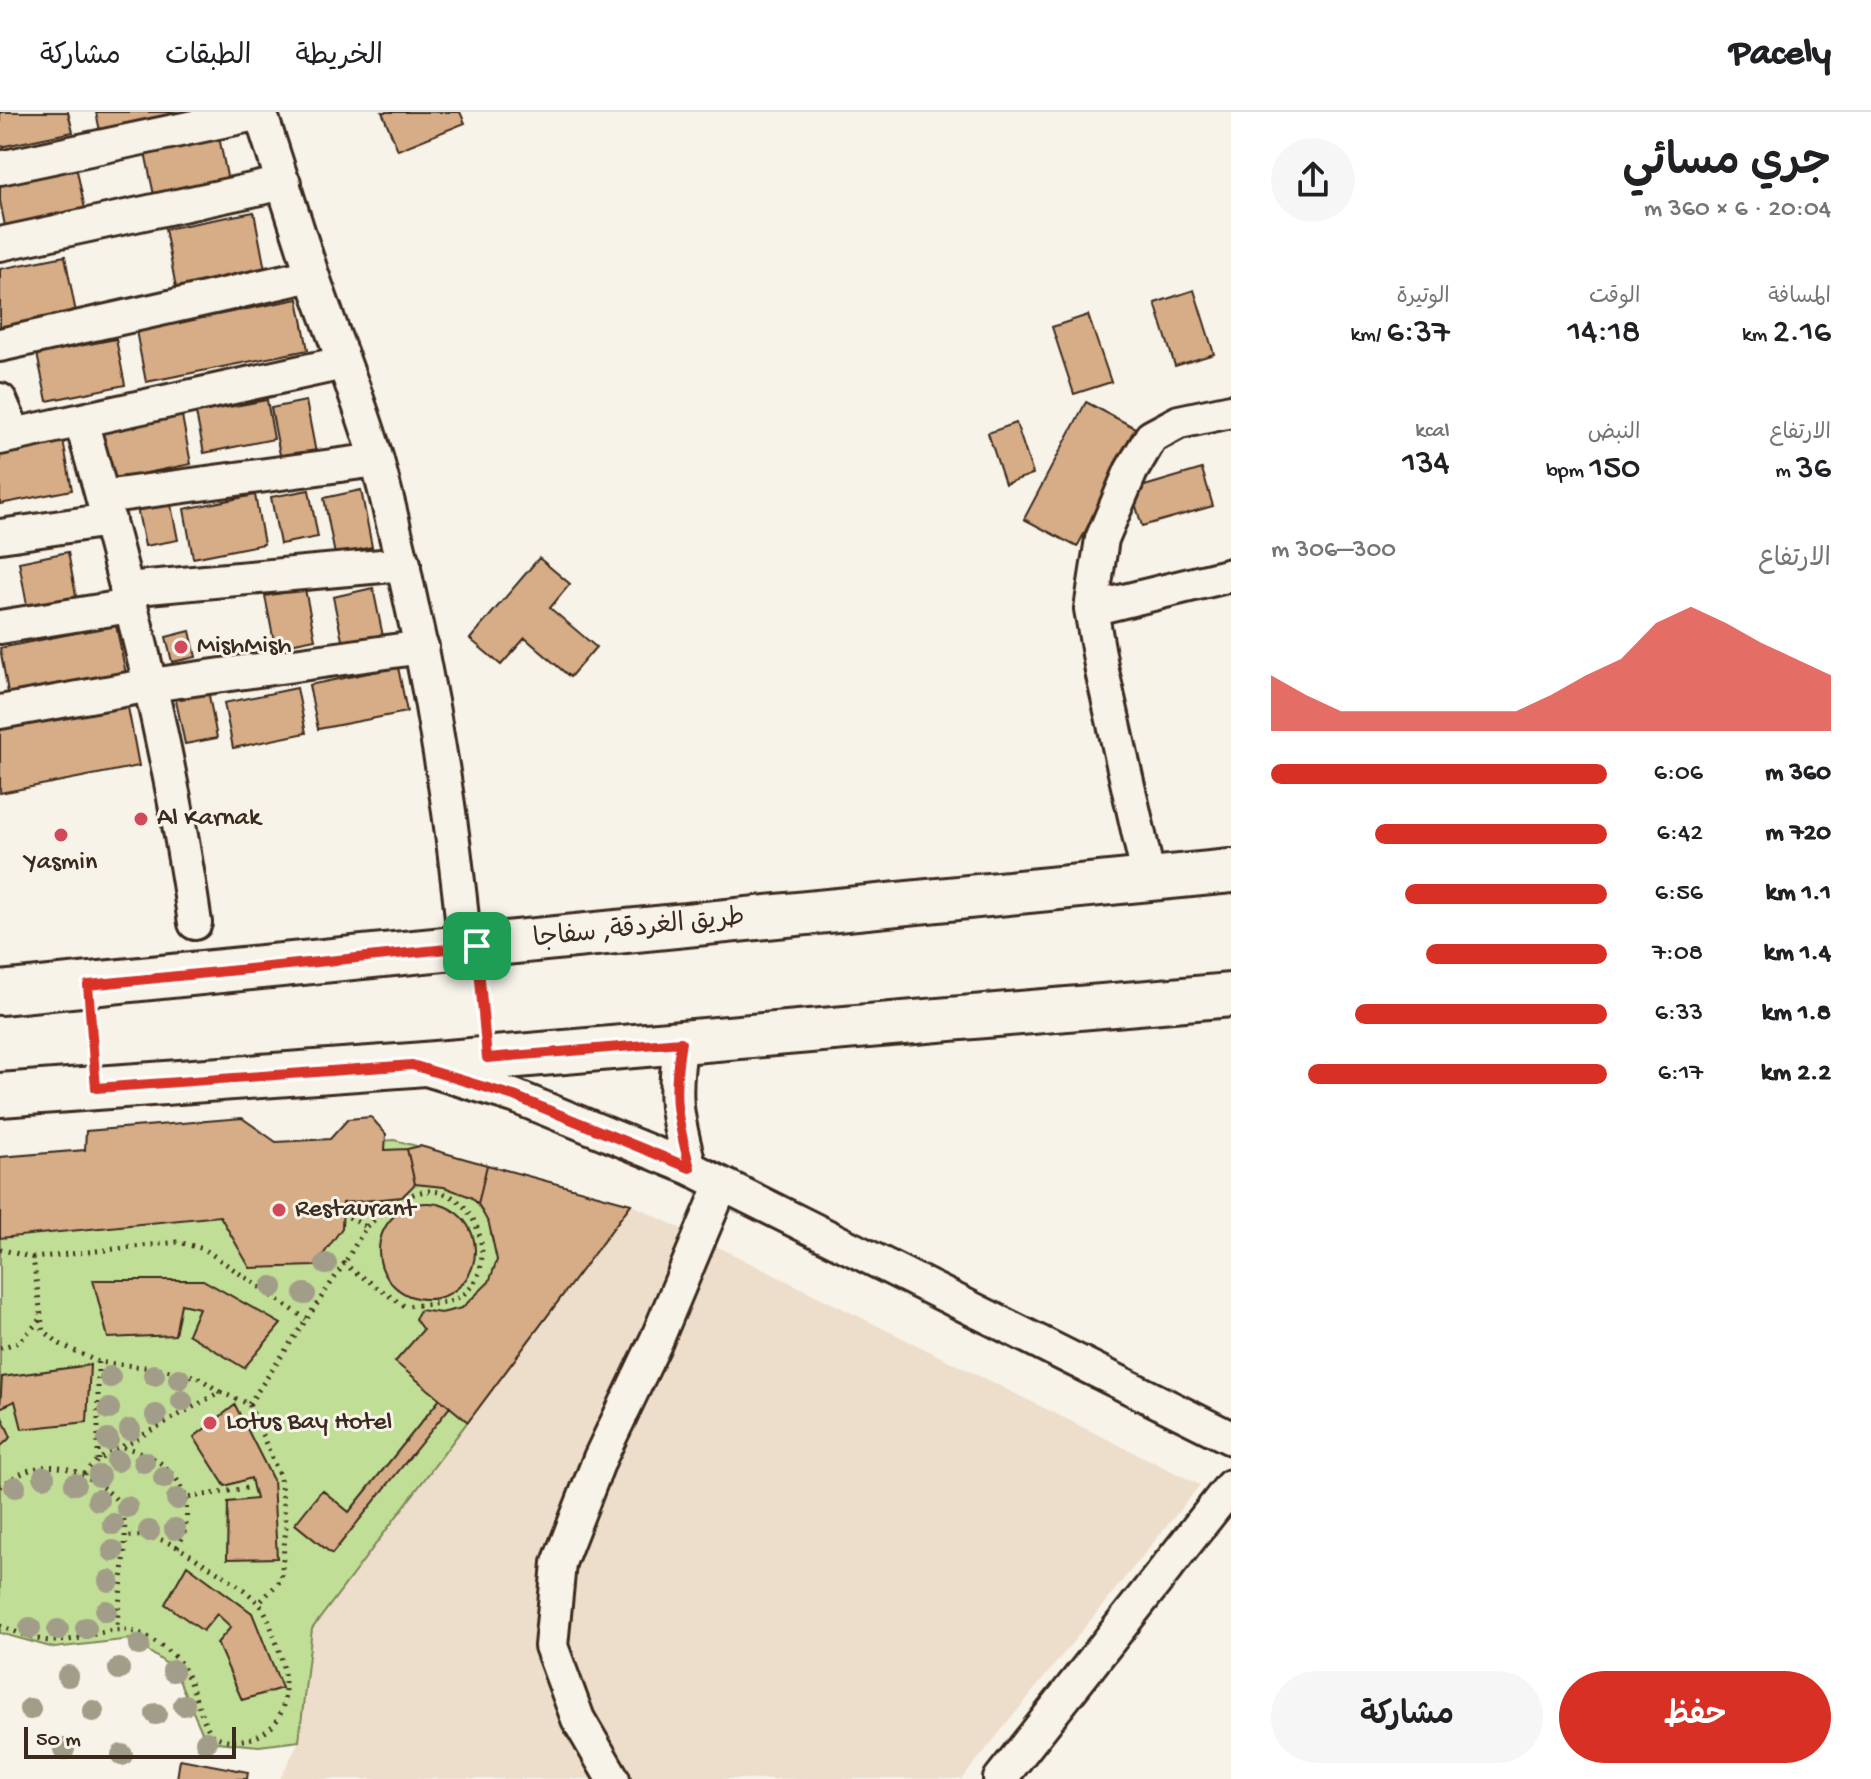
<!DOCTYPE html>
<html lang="ar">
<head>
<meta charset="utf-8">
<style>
	body { margin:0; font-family:"Gochi Hand","Playpen Sans Arabic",sans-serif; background:#f6f6f6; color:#202124; direction:rtl; height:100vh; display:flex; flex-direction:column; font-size:30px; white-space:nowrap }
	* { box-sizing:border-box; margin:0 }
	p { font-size:26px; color:#757577 }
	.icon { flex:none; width:44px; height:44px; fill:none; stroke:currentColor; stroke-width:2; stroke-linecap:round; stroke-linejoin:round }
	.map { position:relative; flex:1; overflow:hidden; direction:ltr }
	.panel { display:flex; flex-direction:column; background:#fff; width:640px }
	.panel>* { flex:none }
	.scale { position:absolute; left:24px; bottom:20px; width:212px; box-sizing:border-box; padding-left:8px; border:4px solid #3b2a1e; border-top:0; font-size:22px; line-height:28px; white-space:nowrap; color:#3b2a1e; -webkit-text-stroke:6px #f7f3e8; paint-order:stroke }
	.pin { position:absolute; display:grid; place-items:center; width:68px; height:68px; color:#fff; margin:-34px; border-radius:16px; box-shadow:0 4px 12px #0006 }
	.round { display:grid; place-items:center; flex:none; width:84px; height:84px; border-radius:42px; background:#f6f6f6 }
	.summary { display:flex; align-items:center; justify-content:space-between; height:136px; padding:0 40px }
	h1 { font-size:44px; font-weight:600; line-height:60px }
	.figures { display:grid; grid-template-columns:repeat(3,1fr); gap:12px; height:136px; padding:8px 40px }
	.figures div { display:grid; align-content:center }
	.figures b { font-size:34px; font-weight:600 }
	.figures small { font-size:22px; font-weight:400 }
	.figures p { font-size:22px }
	.chart { height:224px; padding:16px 40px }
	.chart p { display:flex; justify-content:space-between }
	.chart svg { width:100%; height:144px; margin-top:8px; fill:#d93025; opacity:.7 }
	.primary-button { display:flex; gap:16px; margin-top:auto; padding:16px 40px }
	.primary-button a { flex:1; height:92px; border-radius:48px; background:#d93025; color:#fff; font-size:32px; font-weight:600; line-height:92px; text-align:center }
	.primary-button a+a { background:#f6f6f6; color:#202124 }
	ul { padding:0 40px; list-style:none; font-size:26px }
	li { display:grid; grid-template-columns:128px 96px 1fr; align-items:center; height:60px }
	li i { height:20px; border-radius:10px; background:#d93025 }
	header { display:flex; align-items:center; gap:48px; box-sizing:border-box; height:112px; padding:0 40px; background:#fff; border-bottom:2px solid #e0e0e0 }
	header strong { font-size:38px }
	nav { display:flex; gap:44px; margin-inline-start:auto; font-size:28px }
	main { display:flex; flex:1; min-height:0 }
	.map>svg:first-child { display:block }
	.built { fill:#eddecb }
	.green { fill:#c1de96; stroke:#7e845a; stroke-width:2 }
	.building { fill:#d6ad87; stroke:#3b2a1e; stroke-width:2 }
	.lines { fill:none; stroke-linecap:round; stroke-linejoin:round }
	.minor-casing { stroke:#3b2a1e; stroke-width:38 }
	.major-casing { stroke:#3b2a1e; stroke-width:48 }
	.path { stroke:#3b2a1e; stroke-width:5; stroke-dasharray:2 6; stroke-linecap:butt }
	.minor { stroke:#f7f3e8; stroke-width:32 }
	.major { stroke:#f7f3e8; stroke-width:42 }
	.tree { fill:#a29d89 }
	.route-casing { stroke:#fff; stroke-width:16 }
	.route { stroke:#d93025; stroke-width:10 }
	.poi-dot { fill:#d1495b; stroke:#f7f3e8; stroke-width:3 }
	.labels { text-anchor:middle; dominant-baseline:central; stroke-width:6; stroke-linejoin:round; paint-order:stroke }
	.poi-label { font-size:26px; fill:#3b2a1e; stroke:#f7f3e8; text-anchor:start }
	.street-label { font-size:26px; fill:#3b2a1e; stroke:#f7f3e8 }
</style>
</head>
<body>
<header>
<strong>Pacely</strong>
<nav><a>الخريطة</a><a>الطبقات</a><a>مشاركة</a></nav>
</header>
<main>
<section class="panel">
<div class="summary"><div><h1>جري مسائي</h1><p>20:04 · 6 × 360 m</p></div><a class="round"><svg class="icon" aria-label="share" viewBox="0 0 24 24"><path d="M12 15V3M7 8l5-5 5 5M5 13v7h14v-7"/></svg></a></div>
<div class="figures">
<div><p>المسافة</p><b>2.16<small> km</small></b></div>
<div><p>الوقت</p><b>14:18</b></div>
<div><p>الوتيرة</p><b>6:37<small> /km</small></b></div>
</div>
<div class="figures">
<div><p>الارتفاع</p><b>36<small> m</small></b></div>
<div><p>النبض</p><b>150<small> bpm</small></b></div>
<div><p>kcal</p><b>134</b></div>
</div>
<div class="chart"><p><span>الارتفاع</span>300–306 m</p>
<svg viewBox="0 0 160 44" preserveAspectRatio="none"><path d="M0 44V27L10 33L20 38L30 38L40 38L50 38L60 38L70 38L80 33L90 27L100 22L110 11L120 6L130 11L140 17L150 22L160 27V44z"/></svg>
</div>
<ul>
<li><b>360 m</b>6:06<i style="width:100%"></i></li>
<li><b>720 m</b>6:42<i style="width:69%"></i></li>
<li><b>1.1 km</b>6:56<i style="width:60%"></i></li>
<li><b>1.4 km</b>7:08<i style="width:54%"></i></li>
<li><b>1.8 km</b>6:33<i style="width:75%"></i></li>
<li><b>2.2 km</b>6:17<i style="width:89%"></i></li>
</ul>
<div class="primary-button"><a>حفظ</a><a>مشاركة</a></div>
</section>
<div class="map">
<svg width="1231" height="1667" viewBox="0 0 1231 1667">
	<rect width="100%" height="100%" fill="#f7f3e8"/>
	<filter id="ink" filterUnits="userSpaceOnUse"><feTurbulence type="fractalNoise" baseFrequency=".0125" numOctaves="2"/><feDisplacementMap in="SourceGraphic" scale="16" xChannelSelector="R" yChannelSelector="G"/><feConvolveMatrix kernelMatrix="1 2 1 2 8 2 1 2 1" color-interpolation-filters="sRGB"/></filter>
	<g filter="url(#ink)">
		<path class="built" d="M631 1092 1200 1373 962 1667H280L299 1629 312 1517Z"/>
		<path class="green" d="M394 1028 631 1092 312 1517 299 1629 259 1634 206 1629 174 1557 131 1527 54 1536 0 1521V1058Z"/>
		<path class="building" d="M0 0H68L73 20 0 35Z
			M96 0H216L101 24Z
			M382 0H460L465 11 398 38Z
			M219 25 229 74 155 88 145 40Z
			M75 49 86 102 6 119 0 89V64Z
			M254 100 266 163 177 181 165 117Z
			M65 144 76 201 0 216V157Z
			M1194 178 1214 242 1175 254 1155 191Z
			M298 187 308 238 146 270 136 219Z
			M1088 203 1111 270 1074 282 1052 215Z
			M116 227 125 273 47 289 37 242Z
			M267 288 274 327 204 341 196 301Z
			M306 289 316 341 281 348 271 296Z
			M1086 290 1139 318 1077 435 1024 407Z
			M182 304 191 352 112 368 102 320Z
			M1016 311 1033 362 1005 372 988 321Z
			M63 328 72 378 0 392V340Z
			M1202 357 1213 394 1142 414 1131 378Z
			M309 378 318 425 280 432 271 385Z
			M361 378 372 435 335 443 324 386Z
			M169 383 178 428 145 434 136 390Z
			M255 383 264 432 193 446 184 397Z
			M68 440 78 495 29 504 19 450Z
			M539 446 570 472 550 496 596 535 570 565 525 526 501 553 470 527Z
			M373 476 385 534 345 542 333 485Z
			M305 477 315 527 275 535 265 484Z
			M116 513 126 562 9 586 0 536Z
			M190 519 196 545 172 550 166 525Z
			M398 555 407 600 318 617 309 573Z
			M297 576 306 621 233 636 224 591Z
			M208 578 217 626 185 632 175 584Z
			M127 590 139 654 0 681V615Z
			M371 1005 386 1022 385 1038 407 1037 415 1072 402 1085 343 1091 342 1116 315 1154 250 1156 220 1104 0 1126V1045L85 1038 86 1019 242 1006 276 1030 330 1027 348 1007Z
			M420 1034 487 1053 478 1092 471 1085 444 1075 415 1072 407 1037Z
			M487 1053 631 1092 468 1310 395 1250 423 1218 415 1207 420 1198 441 1201 462 1196 489 1170 497 1148 489 1112 478 1092Z
			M379 1139a48 48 0 1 1 96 0a48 48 0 1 1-96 0Z
			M93 1168H203L281 1212 244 1256 188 1222 199 1196 181 1192 175 1223 108 1226Z
			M90 1253 87 1310 22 1317 15 1289 0 1296 2 1265Z
			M440 1287 450 1295 332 1442 295 1412 322 1378 349 1400Z
			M235 1293 273 1368 277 1446 227 1447 228 1390 256 1387 253 1375 251 1366 225 1374 194 1325Z
			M0 1301 11 1325 0 1335Z
			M187 1453 252 1501 282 1576 242 1588 217 1531 231 1515 217 1502 203 1519 165 1492Z
			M180 1647 248 1660 247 1667H177Z"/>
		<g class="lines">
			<g class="minor-casing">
				<path id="minor" d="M260 0C278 54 294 108 312 162 333 225 360 287 378 352 420 511 450 672 465 836
					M0 56 260 1
					M0 132 284 71
					M0 233 312 163
					M0 288 15 323
					M81 309C128 474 171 641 195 811
					M0 326 343 251
					M103 385 377 348
					M0 424 109 408
					M126 477 404 452
					M1091 497 1102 427 1131 359 1151 325 1179 310 1231 299
					M0 515 130 494
					M0 600 151 573 422 535
					M1149 767 1102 559 1091 497 1231 463
					M681 930C672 985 676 1003 690 1056
					M423 956 514 984 690 1056 1231 1326
					M613 1667 578 1607 551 1534 559 1451 600 1346 657 1227 722 1072
					M1000 1667 1231 1374"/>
			</g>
			<g class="major-casing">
				<path id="major" d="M0 881 1231 759
					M0 983 412 953 1231 883"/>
			</g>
			<path class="path" d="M480 868 484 913
				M91 905 93 943
				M342 1101 366 1115 344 1152
				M0 1137 33 1146
				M0 1236 19 1230 41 1207
				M98 1250V1348
				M220 1280 198 1265 161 1257 98 1250 60 1232 43 1218 33 1146 178 1130 204 1137 306 1207
				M249 1292 344 1152 404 1194C420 1193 438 1193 453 1188 504 1168 482 1079 430 1079 406 1079 384 1100 366 1115
				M123 1335C154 1343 175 1356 186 1386L253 1375
				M84 1362 98 1348 220 1280 249 1292 280 1365 286 1414 281 1468 259 1491
				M0 1375C37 1347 65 1348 102 1375 110 1381 119 1388 122 1398 131 1435 118 1479 117 1517
				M177 1435C188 1419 187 1405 186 1386
				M0 1514C17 1520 36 1529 54 1529 99 1529 117 1501 160 1533 168 1539 178 1547 183 1555 195 1577 198 1602 212 1623 226 1629 234 1630 248 1627 297 1616 288 1559 274 1524 270 1513 267 1499 258 1491 242 1473 218 1460 198 1448 174 1432 154 1420 125 1425"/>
			<use href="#minor" class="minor"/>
			<use href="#major" class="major"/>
		</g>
		<g class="tree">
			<circle cx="326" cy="1152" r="11"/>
			<circle cx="272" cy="1175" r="11"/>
			<circle cx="305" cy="1182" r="11"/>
			<circle cx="154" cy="1263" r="11"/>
			<circle cx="110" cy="1265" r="11"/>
			<circle cx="179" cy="1267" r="11"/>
			<circle cx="182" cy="1289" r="11"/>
			<circle cx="109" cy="1297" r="11"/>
			<circle cx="156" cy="1303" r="11"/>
			<circle cx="130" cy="1318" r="11"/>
			<circle cx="108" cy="1328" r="11"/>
			<circle cx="117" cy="1349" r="11"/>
			<circle cx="144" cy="1350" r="11"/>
			<circle cx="99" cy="1364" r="11"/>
			<circle cx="44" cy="1365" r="11"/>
			<circle cx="164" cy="1366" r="11"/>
			<circle cx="75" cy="1372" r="11"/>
			<circle cx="15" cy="1375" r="11"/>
			<circle cx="177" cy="1387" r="11"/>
			<circle cx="98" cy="1388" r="11"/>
			<circle cx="127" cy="1395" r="11"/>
			<circle cx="113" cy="1412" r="11"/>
			<circle cx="175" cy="1417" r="11"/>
			<circle cx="149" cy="1419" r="11"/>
			<circle cx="113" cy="1439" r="11"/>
			<circle cx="109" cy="1469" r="11"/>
			<circle cx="106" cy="1499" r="11"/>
			<circle cx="30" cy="1516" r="11"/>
			<circle cx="86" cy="1516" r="11"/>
			<circle cx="58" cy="1518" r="11"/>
			<circle cx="139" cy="1533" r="11"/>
			<circle cx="119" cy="1557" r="11"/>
			<circle cx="173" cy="1559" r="11"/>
			<circle cx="68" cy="1564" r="11"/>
			<circle cx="184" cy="1593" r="11"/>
			<circle cx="30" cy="1597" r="11"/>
			<circle cx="93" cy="1599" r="11"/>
			<circle cx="156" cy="1602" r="11"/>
			<circle cx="206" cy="1630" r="11"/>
			<circle cx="64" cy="1637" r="11"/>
			<circle cx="122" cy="1643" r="11"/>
		</g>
	</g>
	<g class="lines" filter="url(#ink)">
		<g class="route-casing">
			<path id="route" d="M477 834 487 946 681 930C672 985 676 1002 690 1056L514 984 412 953 96 976 88 873Z"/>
		</g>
		<use href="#route" class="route"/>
	</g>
	<g class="poi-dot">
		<circle cx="181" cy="535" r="8"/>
		<circle cx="141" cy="707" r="8"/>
		<circle cx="61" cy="723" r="8"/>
		<circle cx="279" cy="1098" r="8"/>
		<circle cx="210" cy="1311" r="8"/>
	</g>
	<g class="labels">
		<g class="poi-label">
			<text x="197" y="535">MishMish</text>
			<text x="157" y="707">Al Karnak</text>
			<text x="61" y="751" text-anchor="middle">Yasmin</text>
			<text x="295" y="1098">Restaurant</text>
			<text x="226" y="1311">Lotus Bay Hotel</text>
		</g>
		<g class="street-label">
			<text transform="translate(639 818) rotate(-6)">طريق الغردقة, سفاجا</text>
		</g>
	</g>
</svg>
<div class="scale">50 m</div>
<div class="pin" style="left:477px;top:834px;background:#1e9e55"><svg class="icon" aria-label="arrive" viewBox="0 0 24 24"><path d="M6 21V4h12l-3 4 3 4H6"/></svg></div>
</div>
</main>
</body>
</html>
